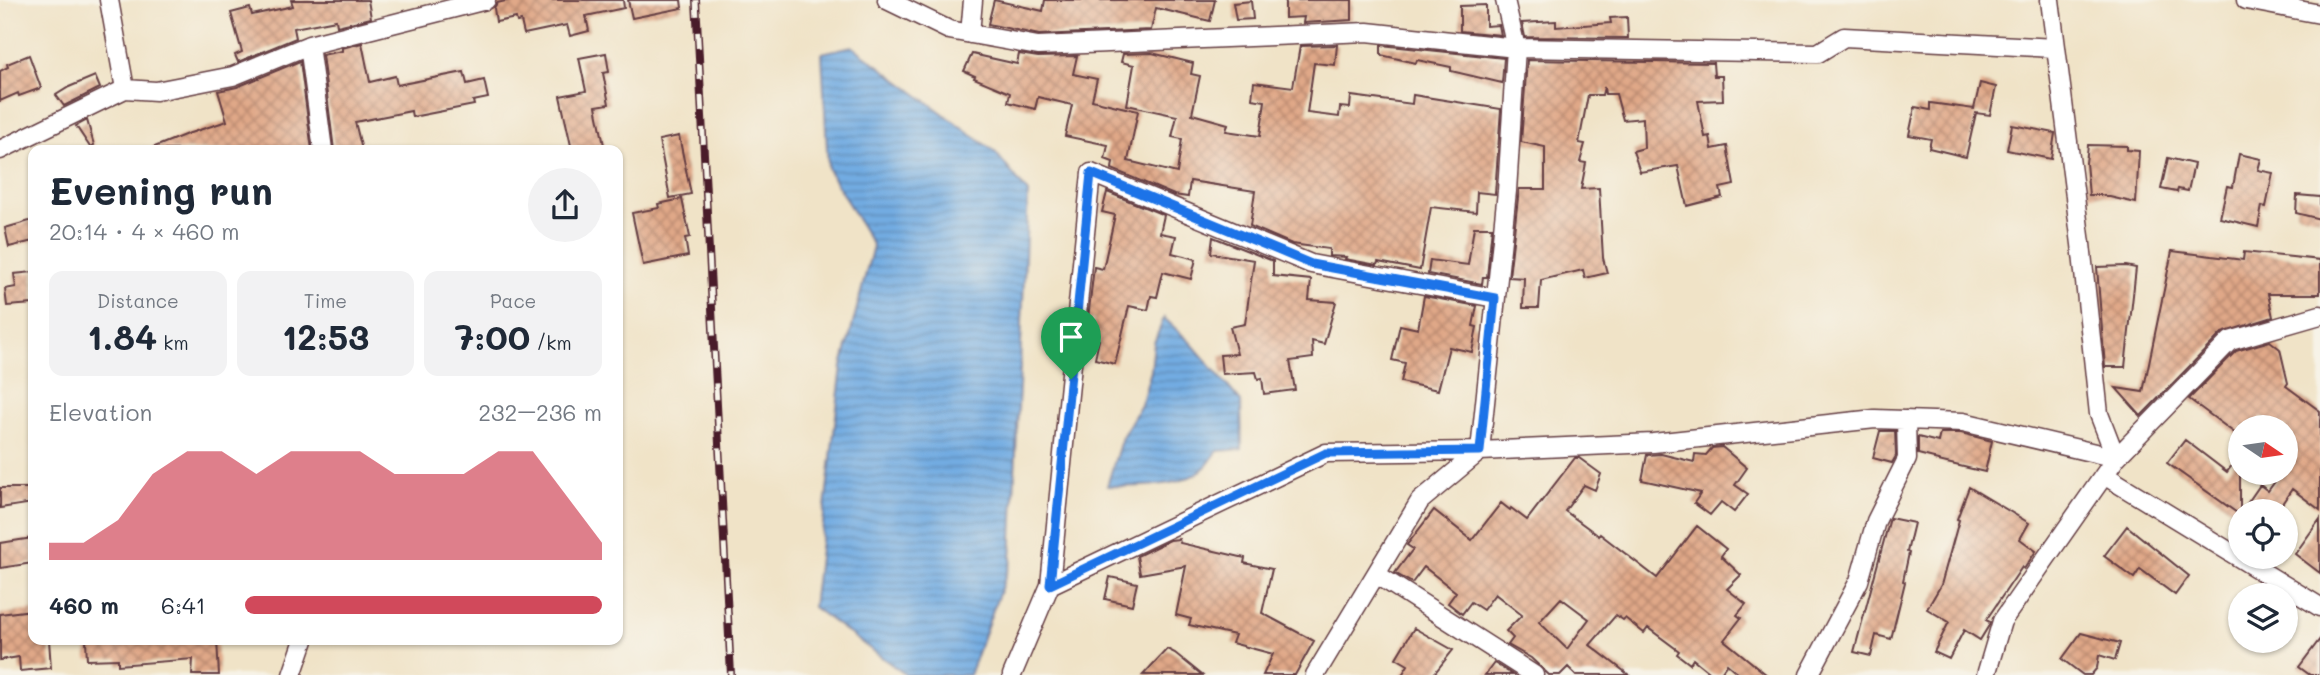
<!DOCTYPE html>
<html lang="en">
<head>
<meta charset="utf-8">
<style>
	body { margin:0; font-family:Mali,sans-serif; background:#f2f2f3; color:#1f2937; height:100vh; display:flex; flex-direction:column; font-size:26px; white-space:nowrap }
	* { box-sizing:border-box; margin:0 }
	p { font-size:23px; color:#747a83 }
	.icon { flex:none; width:38px; height:38px; fill:none; stroke:currentColor; stroke-width:2; stroke-linecap:round; stroke-linejoin:round }
	.map { position:relative; flex:1; overflow:hidden }
	.panel { position:absolute; left:28px; top:145px; width:595px; height:500px; display:flex; flex-direction:column; background:#fff; border-radius:14px; box-shadow:0 2px 5px #0004 }
	.panel>* { flex:none }
	.needle { width:46px; rotate:103deg }
	.tools { position:absolute; left:2228px; top:415px; display:grid; gap:14px }
	.tools a { display:grid; place-items:center; width:70px; height:70px; border-radius:50%; background:#fff; box-shadow:0 2px 5px #0004; font-size:35px }
	.pin { position:absolute; display:grid; place-items:center; width:60px; height:60px; color:#fff; margin:-72px -30px; border-radius:50% 50% 50% 0; rotate:-45deg; box-shadow:0 0 7px #0007 }
	.pin .icon { rotate:45deg }
	.round { display:grid; place-items:center; flex:none; width:74px; height:74px; border-radius:37px; background:#f2f2f3 }
	.head { display:flex; align-items:center; justify-content:space-between; height:119px; padding:0 21px }
	h1 { font-size:38px; font-weight:800; line-height:52px }
	.figures { display:grid; grid-template-columns:repeat(3,1fr); gap:10px; height:119px; padding:7px 21px }
	.figures div { display:grid; align-content:center; border-radius:14px; background:#f2f2f3; text-align:center }
	.figures b { font-size:35px; font-weight:800 }
	.figures small { font-size:19px; font-weight:400 }
	.figures p { font-size:19px }
	.chart { height:196px; padding:14px 21px }
	.chart p { display:flex; justify-content:space-between }
	.chart svg { width:100%; height:126px; margin-top:7px; fill:#d1495b; opacity:.7 }
	ul { padding:0 21px; list-style:none; font-size:23px }
	li { display:grid; grid-template-columns:112px 84px 1fr; align-items:center; height:52px }
	li i { height:18px; border-radius:9px; background:#d1495b }
	.map>svg:first-child { display:block }
	.water { fill:url(#water-rules); stroke:#5e6686; stroke-width:2 }
	.building { fill:url(#building-cross-hatch); fill-rule:evenodd }
	.lines { fill:none; stroke-linecap:round; stroke-linejoin:round }
	.minor-casing { stroke:#633c42; stroke-width:21 }
	.minor { stroke:#fff; stroke-width:18 }
	.rail-casing { stroke:#4a1f2b; stroke-width:8 }
	.rail { stroke:#f7f3e8; stroke-width:5; stroke-dasharray:16; stroke-linecap:butt }
	.route-casing { stroke:#fff; stroke-width:14 }
	.route { stroke:#1a73e8; stroke-width:9 }
</style>
</head>
<body>
<div class="map">
<svg width="2320" height="675" viewBox="0 0 2320 675">
	<defs>
		<pattern id="water-rules" width="6" height="5" patternUnits="userSpaceOnUse" patternTransform="scale(1.75)"><rect width="6" height="5" fill="#72ace2"/><path d="M0 2.5h6" fill="none" stroke="#608bb7"/></pattern>
		<pattern id="building-cross-hatch" width="8" height="8" patternUnits="userSpaceOnUse" patternTransform="scale(1.75)"><rect width="8" height="8" fill="#e0a888"/><path d="M0 0l8 8M0 8l8-8" fill="none" stroke="#b8886f"/></pattern>
	</defs>
	<rect width="100%" height="100%" fill="#f7f3e8"/>
	<filter id="ink" filterUnits="userSpaceOnUse"><feTurbulence type="fractalNoise" baseFrequency=".0143" numOctaves="2"/><feDisplacementMap in="SourceGraphic" scale="14" xChannelSelector="R" yChannelSelector="G"/><feConvolveMatrix kernelMatrix="1 2 1 2 8 2 1 2 1" color-interpolation-filters="sRGB"/></filter>
	<filter id="wash" filterUnits="userSpaceOnUse"><feTurbulence type="fractalNoise" baseFrequency=".00686" numOctaves="4" result="noise"/><feDisplacementMap in="SourceGraphic" scale="28" xChannelSelector="R" yChannelSelector="G"/><feGaussianBlur stdDeviation="1.57" result="paint"/><feColorMatrix in="noise" values="0 0 0 0 0 0 0 0 0 0 0 0 0 0 0 0 0 1.4 0 .05"/><feComposite in="paint" operator="in"/></filter>
	<g filter="url(#wash)">
		<rect width="100%" height="100%" fill="#f0e3c7"/>
		<path class="water" d="M852 46 995 152 1028 193 1011 561 969 675H906L813 607 842 366 873 246 828 169 822 53Z
			M1164 318 1192 344 1241 402 1242 449 1218 451C1213 456 1209 464 1204 468 1182 488 1135 487 1107 486L1122 437 1141 405 1151 371 1154 343Z"/>
		<g id="blocks">
			<path class="building" d="M291 0H368L371 18 337 26 336 20 294 28 296 38 238 62 235 55 242 52 231 13 250 8 252 15 293 6Z
				M510 0H623L624 8 586 16 589 31 570 36 567 25 524 34 521 21 517 22 516 18 496 22 494 8 497 3Z
				M628 0H681L682 8 632 18Z
				M994 0 1043 11 1045 0H1215L1210 21 1156 8 1151 30 1039 35 988 24Z
				M1285 0H1352V20L1303 23 1304 17 1285 18Z
				M1251 1 1253 19 1236 20 1233 3Z
				M1486 5V26L1499 25 1501 35 1460 31V6Z
				M1627 17 1628 38 1525 37 1522 23 1556 21V27L1611 23 1610 18Z
				M362 43 370 82 395 76 397 85 464 72 467 84 484 80 488 98 473 101 474 105 412 117 411 111 355 122 362 150H334L322 55 342 51V48Z
				M1337 45 1335 65 1314 63 1307 113 1339 117 1340 107 1350 108 1351 96 1412 104 1413 95 1501 109 1495 194 1477 192 1476 212 1431 207 1420 270 1378 262 1377 265 1345 259 1346 257 1329 256V249L1292 244 1250 226 1255 191 1190 181 1188 197 1174 195 1112 169 1113 162 1105 159 1108 145 1065 136 1072 105 1038 97 1035 109 1008 102 1010 93 974 78 975 76 964 71 972 54 1017 64 1019 54 1038 57 1077 56 1073 74 1097 79 1092 100 1138 111 1128 161 1177 173 1182 139 1172 137 1177 116 1127 105 1134 65 1121 62 1123 54 1152 53 1193 63 1191 74 1200 76 1192 114 1228 124 1226 131 1260 136 1265 101 1252 99 1254 82 1293 87 1300 46Z
				M1381 45 1504 58 1502 83 1451 71V67L1417 60 1416 63 1381 55Z
				M606 53 609 72 603 73 609 104 596 106 605 150H572L560 96 586 91 579 58Z
				M29 55 41 88 19 96 18 93 0 101V71L8 67 7 64Z
				M1527 60 1713 63 1714 76H1722L1723 100 1698 101 1705 137 1710 136 1712 149 1727 146 1734 185 1720 188 1722 197 1687 206 1678 166 1640 172 1633 151 1644 148 1643 118 1623 120 1616 94H1605L1604 87 1602 95H1588L1579 143 1585 144 1580 162 1586 163 1581 189 1599 188 1603 258 1607 273 1585 278 1583 270 1541 280 1539 308H1523L1524 278 1509 277 1519 189H1545V147L1521 142Z
				M300 61 312 150H153L152 148 187 134 227 121 218 91 237 87Z
				M95 76 100 88 64 106 56 95 69 87Z
				M1980 83 1996 87 1990 115 1976 113 1966 157 1929 148 1931 139 1909 135 1915 107 1930 110V103L1974 109Z
				M87 120 94 145 90 147 76 126Z
				M2012 125 2055 133 2051 159 2007 150Z
				M679 136 691 194 670 198 659 140Z
				M2088 145 2127 146V150L2139 151 2136 203 2101 195H2089L2086 163Z
				M2239 154 2261 159 2258 170 2273 173 2266 207 2262 206 2258 227 2220 218 2227 186 2233 187Z
				M2168 158 2194 164 2188 191 2178 189 2177 192 2161 189Z
				M1107 192 1164 215 1160 233 1176 236 1172 253 1196 259 1191 279 1163 272 1157 297 1151 296 1148 310 1129 306 1115 364 1095 359 1099 340 1090 338 1094 320 1088 319 1094 267 1103 269 1115 215 1102 212Z
				M2297 195 2320 197V219L2296 213Z
				M682 199 690 237 685 238 688 256 643 265 632 213 659 208 658 204Z
				M33 220V241L9 247 5 228Z
				M1474 227H1492L1487 277H1483L1482 284 1428 274 1430 260 1468 265Z
				M1213 237 1273 261V276L1311 280 1309 300 1336 302 1324 344 1312 341 1313 358 1290 361 1295 390 1264 394 1262 378 1258 379 1256 372 1222 374 1220 355 1237 354 1230 327 1245 324 1254 260 1211 253Z
				M2172 251 2243 260 2244 252 2320 260V294H2268L2273 317 2222 333 2141 416 2116 388 2143 392Z
				M2126 266 2136 268 2125 367H2105L2097 267Z
				M33 272V304L7 306 5 289 16 287 14 274Z
				M1424 296 1477 306 1473 326 1477 327 1472 352 1449 347 1438 390 1401 382 1405 363 1392 360 1400 325 1418 329Z
				M2270 341 2280 349 2288 383 2286 386 2320 411V510L2292 489 2277 511H2242L2260 485 2268 491 2282 472H2286V427H2276L2262 416 2254 427H2240V437L2189 399 2236 351Z
				M1880 431H1895L1896 456 1892 463 1873 458Z
				M1940 433H1961L1992 441 1985 472 1934 460V458L1918 454V437L1938 442Z
				M2185 440 2227 472 2240 454V515L2167 463Z
				M1722 447 1747 468 1735 485 1748 494 1734 512 1721 502 1710 515 1694 503 1701 493 1642 480 1647 455 1661 454 1694 462 1695 454 1706 455 1712 448Z
				M1575 458H1579L1601 474 1595 490 1584 485 1565 511 1599 536 1600 534 1657 578 1697 526 1726 549 1721 556 1741 575 1727 589 1746 604 1737 615 1741 618 1724 640 1767 675H1740L1727 664 1719 675H1713L1693 659 1690 664 1677 654 1679 651 1648 628 1644 633 1625 618 1623 620 1616 615 1590 645 1629 675H1576L1568 667 1560 675H1549L1531 658 1508 645 1513 638 1506 631 1522 615 1495 594 1483 610 1471 602 1462 614 1448 603 1456 592 1424 567 1412 583 1395 573 1413 549 1407 545 1434 510 1472 540 1501 503 1510 510 1511 508 1527 520ZM1561 598 1589 619 1567 649 1539 622Z
				M1969 487 2029 523 2020 539 2036 551 2024 569 2022 567 1986 620 1990 622 1988 627 1980 640 1964 630 1949 659 1934 652 1949 622 1927 609 1941 585 1959 520 1957 519Z
				M0 488H33V503L0 508Z
				M1890 518 1914 523 1907 552 1909 553 1903 581 1905 582 1891 639 1876 635 1871 656 1854 652Z
				M2320 519V573L2295 554Z
				M2127 526 2189 576 2175 595 2140 569 2134 578 2104 556Z
				M33 538V563L0 568V543Z
				M1179 539 1180 543 1245 558 1244 563 1272 569 1262 613 1314 641 1295 675H1263L1273 654 1232 643 1235 635 1189 625 1191 619 1176 615 1186 566 1140 574 1137 556 1170 540Z
				M1110 577 1137 583 1132 605 1105 599Z
				M33 610V640H49L51 668 20 671 19 657 0 660V614Z
				M1414 628 1453 650 1433 675H1402L1408 665 1396 658Z
				M2081 633 2120 643 2115 660 2099 655 2097 668 2091 675H2083L2062 659Z
				M2320 639V675H2310L2299 667Z
				M86 640H217L219 675H192L193 659 118 665V659L87 660Z
				M1167 649 1175 653 1202 675H1143Z
				M1494 663 1513 675H1485Z"/>
		</g>
	</g>
	<g filter="url(#ink)">
		<use href="#blocks" fill-opacity="0" stroke="#633c42" stroke-width="2"/>
		<g class="lines">
			<g class="minor-casing">
				<path id="minor" d="M109 0 125 89
					M887 0 949 30 1038 46 1367 32 1516 48 1818 53 1844 37 2055 48
					M1505 0 1516 48 1507 191 1480 451 1653 443 1875 419 1963 422 2116 458 2099 414 2081 244 2050 0
					M2246 0 2320 14
					M970 34 973 0
					M309 45 323 150
					M0 150 125 89 156 91 233 76 309 45 486 0
					M2104 475 2320 607
					M1376 574 1534 675
					M1050 585 1091 173 1311 264 1495 298
					M292 675 304 640
					M1012 675 1050 585 1326 453 1480 451 1420 501 1315 675
					M1809 675 1859 581 1876 521 1907 459 1906 420
					M1986 675 2002 621 2116 458 2230 341 2320 315"/>
			</g>
			<use href="#minor" class="minor"/>
			<g class="rail-casing">
				<path id="rail" d="M696 0 731 675"/>
			</g>
			<use href="#rail" class="rail"/>
		</g>
	</g>
	<g class="lines" filter="url(#ink)">
		<g class="route-casing">
			<path id="route" d="M1091 173 1311 264 1495 298 1480 451 1326 453 1050 585Z"/>
		</g>
		<use href="#route" class="route"/>
	</g>
</svg>
<div class="tools">
<a><svg class="needle" viewBox="-14 -14 28 28"><path d="M0-13l5 13h-10z" fill="#e53935"/><path d="M0 13l5-13h-10z" fill="#747a83"/></svg></a>
<a><svg class="icon" aria-label="locate" viewBox="0 0 24 24"><circle cx="12" cy="12" r="6"/><path d="M12 2v4M12 18v4M2 12h4M18 12h4"/></svg></a>
<a><svg class="icon" aria-label="layers" viewBox="0 0 24 24"><path d="M12 4l9 5-9 5-9-5zM3 14l9 5 9-5"/></svg></a>
</div>
<div class="pin" style="left:1071px;top:379px;background:#1e9e55"><svg class="icon" aria-label="arrive" viewBox="0 0 24 24"><path d="M6 21V4h12l-3 4 3 4H6"/></svg></div>
<section class="panel">
<div class="head"><div><h1>Evening run</h1><p>20:14 · 4 × 460 m</p></div><a class="round"><svg class="icon" aria-label="share" viewBox="0 0 24 24"><path d="M12 15V3M7 8l5-5 5 5M5 13v7h14v-7"/></svg></a></div>
<div class="figures">
<div><p>Distance</p><b>1.84<small> km</small></b></div>
<div><p>Time</p><b>12:53</b></div>
<div><p>Pace</p><b>7:00<small> /km</small></b></div>
</div>
<div class="chart"><p><span>Elevation</span>232–236 m</p>
<svg viewBox="0 0 160 44" preserveAspectRatio="none"><path d="M0 44V38L10 38L20 30L30 14L40 6L50 6L60 14L70 6L80 6L90 6L100 14L110 14L120 14L130 6L140 6L150 22L160 38V44z"/></svg>
</div>
<ul>
<li><b>460 m</b>6:41<i style="width:100%"></i></li>
</ul>
</section>
</div>
</body>
</html>
